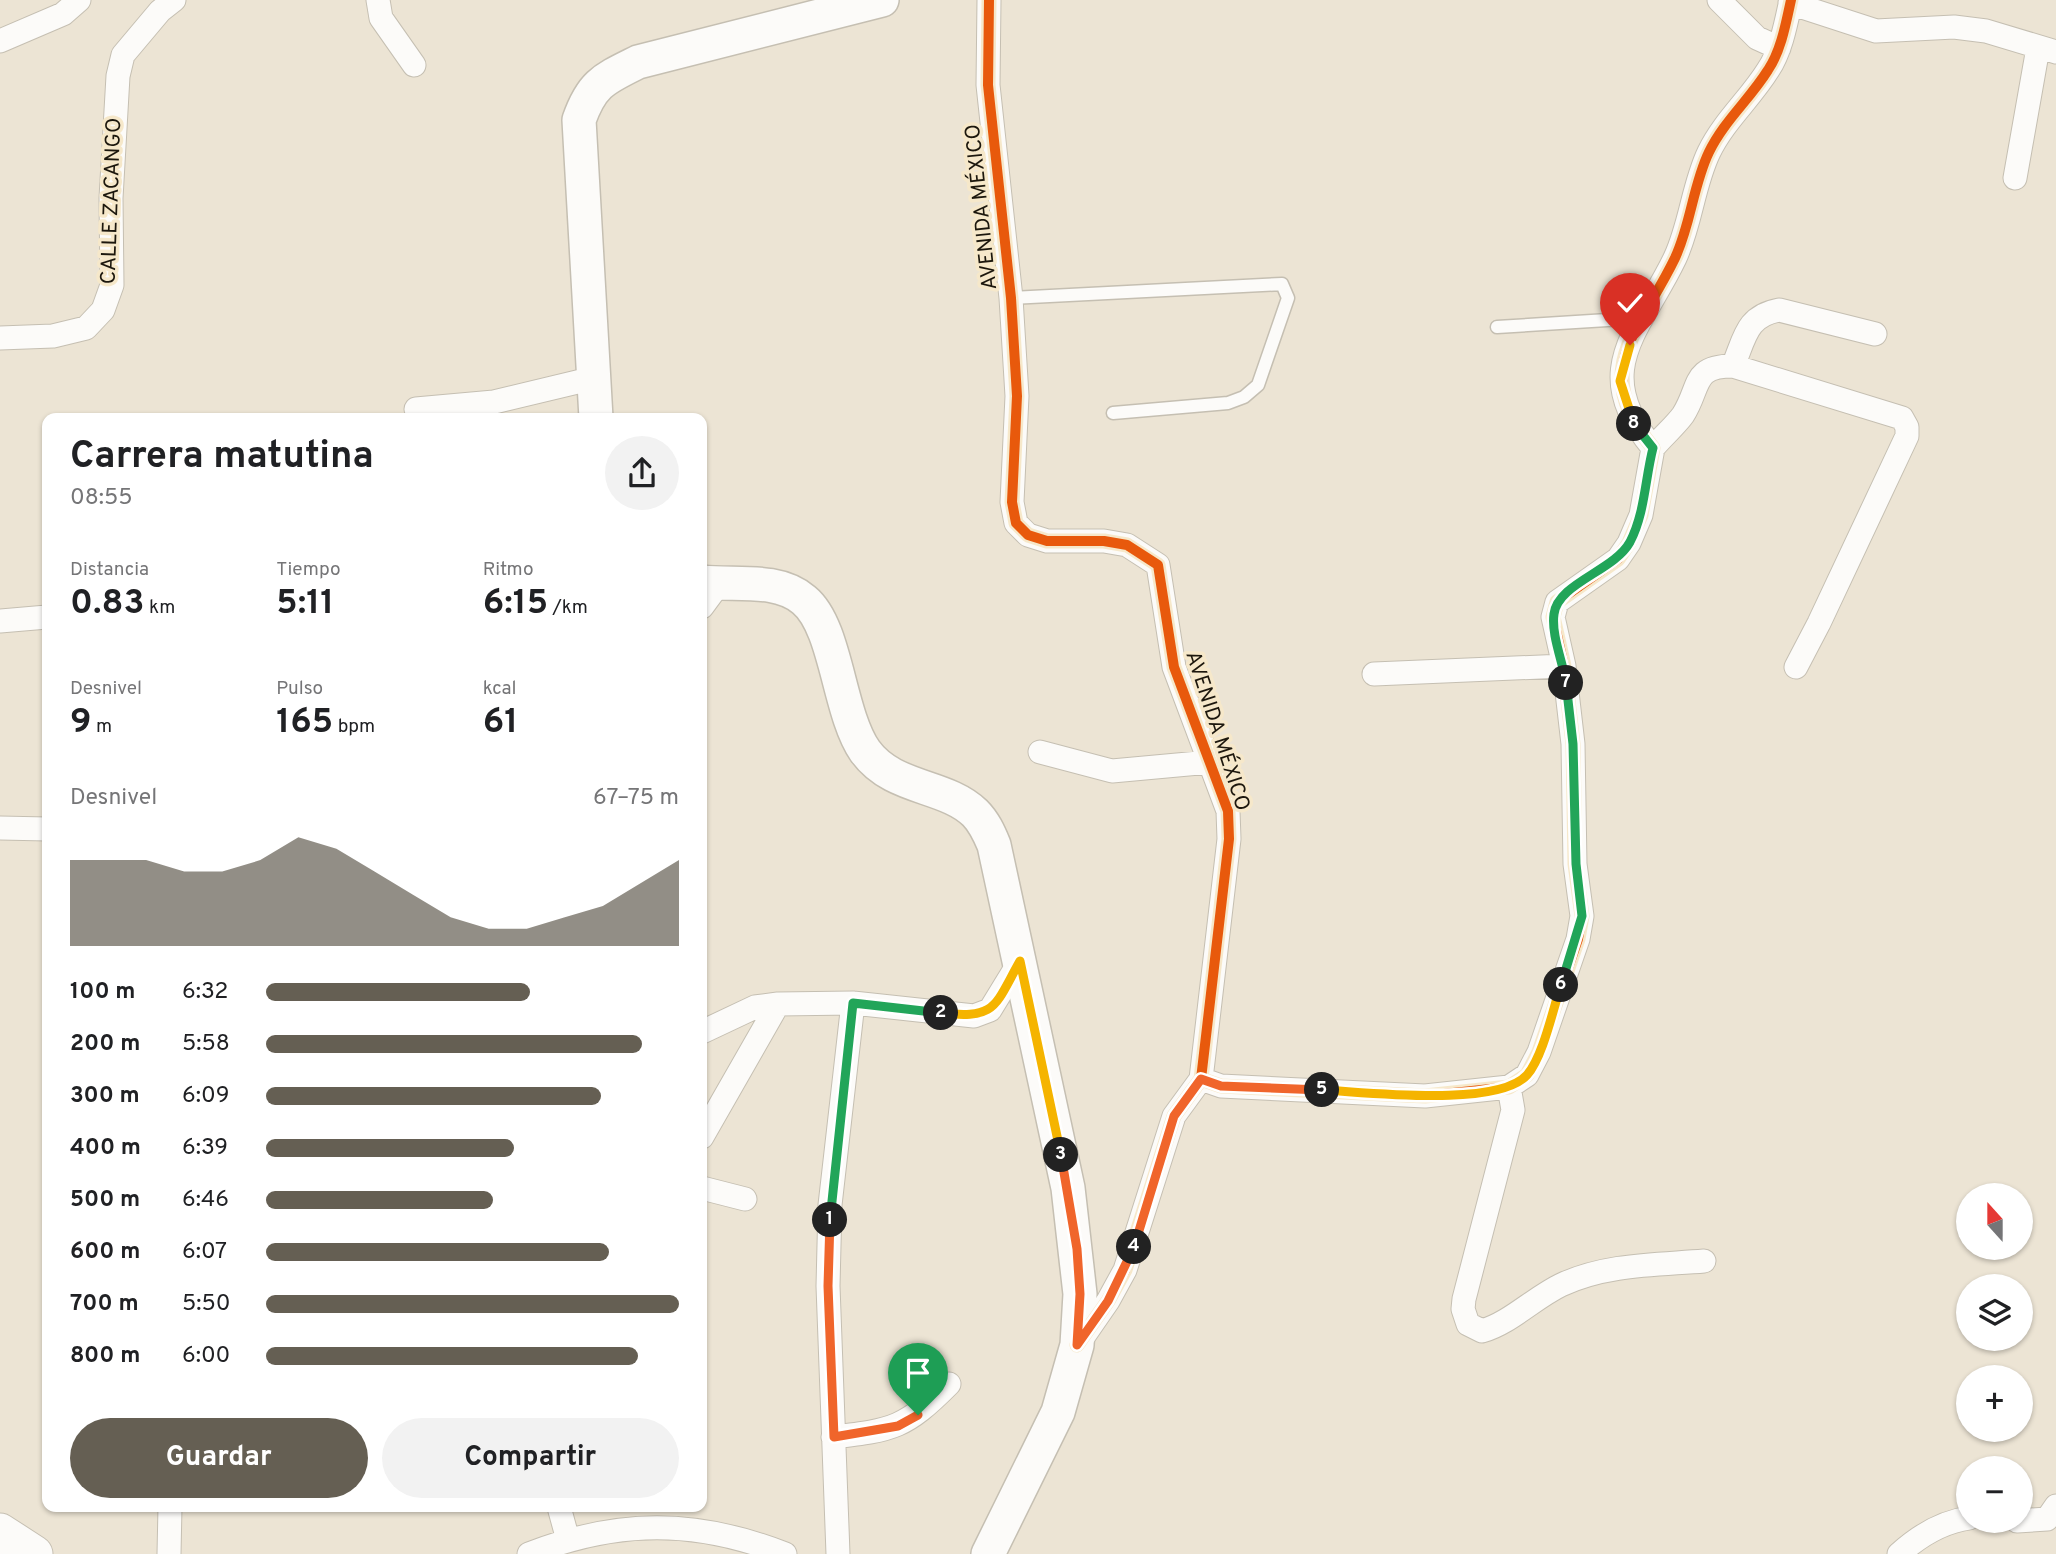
<!DOCTYPE html>
<html lang="es">
<head>
<meta charset="utf-8">
<style>
	body { margin:0; font-family:Overpass,sans-serif; background:#f2f2f2; color:#202124; height:100vh; display:flex; flex-direction:column; font-size:26px; white-space:nowrap }
	* { box-sizing:border-box; margin:0 }
	p { font-size:23px; color:#757577 }
	.icon { flex:none; width:38px; height:38px; fill:none; stroke:currentColor; stroke-width:2; stroke-linecap:round; stroke-linejoin:round }
	.map { position:relative; flex:1; overflow:hidden }
	.side { position:absolute; left:42px; top:413px; width:665px; height:1099px; display:flex; flex-direction:column; background:#fff; border-radius:14px; box-shadow:0 2px 5px #0004 }
	.side>* { flex:none }
	.needle { width:46px; rotate:339deg }
	.controls { position:absolute; left:1956px; top:1183px; display:grid; gap:14px }
	.controls a { display:grid; place-items:center; width:77px; height:77px; border-radius:50%; background:#fff; box-shadow:0 2px 5px #0004; font-size:35px }
	.pin { position:absolute; display:grid; place-items:center; width:60px; height:60px; color:#fff; margin:-72px -30px; border-radius:50% 50% 50% 0; rotate:-45deg; box-shadow:0 0 7px #0007 }
	.pin .icon { rotate:45deg }
	.km { position:absolute; width:35px; height:35px; margin:-18px; border-radius:50%; background:#222; color:#fff; font-size:19px; line-height:35px; text-align:center }
	.round { display:grid; place-items:center; flex:none; width:74px; height:74px; border-radius:37px; background:#f2f2f2 }
	.summary { display:flex; align-items:center; justify-content:space-between; height:119px; padding:0 28px }
	h1 { font-size:38px; font-weight:700; line-height:52px }
	.figures { display:grid; grid-template-columns:repeat(3,1fr); gap:10px; height:119px; padding:7px 28px }
	.figures div { display:grid; align-content:center }
	.figures b { font-size:35px; font-weight:700 }
	.figures small { font-size:19px; font-weight:400 }
	.figures p { font-size:19px }
	.chart { height:196px; padding:14px 28px }
	.chart p { display:flex; justify-content:space-between }
	.chart svg { width:100%; height:126px; margin-top:7px; fill:#655f53; opacity:.7 }
	.cta { display:flex; gap:14px; margin-top:auto; padding:14px 28px }
	.cta a { flex:1; height:80px; border-radius:42px; background:#655f53; color:#fff; font-size:28px; font-weight:700; line-height:80px; text-align:center }
	.cta a+a { background:#f2f2f2; color:#202124 }
	ul { padding:0 28px; list-style:none; font-size:23px }
	li { display:grid; grid-template-columns:112px 84px 1fr; align-items:center; height:52px }
	li i { height:18px; border-radius:9px; background:#655f53 }
	.map>svg:first-child { display:block }
	.lines { fill:none; stroke-linecap:round; stroke-linejoin:round }
	.lane-casing { stroke:#c5bfb2; stroke-width:15 }
	.street-casing { stroke:#c5bfb2; stroke-width:25 }
	.secondary-casing { stroke:#c5bfb2; stroke-width:36 }
	.primary-casing { stroke:#c5bfb2; stroke-width:39 }
	.lane { stroke:#fcfbf9; stroke-width:12 }
	.street { stroke:#fcfbf9; stroke-width:23 }
	.secondary { stroke:#fcfbf9; stroke-width:33 }
	.primary { stroke:#fcfbf9; stroke-width:37 }
	.cycleway-casing { stroke:#f6e8ca; stroke-width:15 }
	.cycleway { stroke:#e8590c; stroke-width:10 }
	.split-1-casing { stroke:#fff; stroke-width:14 }
	.split-2-casing { stroke:#fff; stroke-width:14 }
	.split-3-casing { stroke:#fff; stroke-width:14 }
	.split-4-casing { stroke:#fff; stroke-width:14 }
	.split-5-casing { stroke:#fff; stroke-width:14 }
	.split-6-casing { stroke:#fff; stroke-width:14 }
	.split-7-casing { stroke:#fff; stroke-width:14 }
	.split-8-casing { stroke:#fff; stroke-width:14 }
	.split-9-casing { stroke:#fff; stroke-width:14 }
	.split-1 { stroke:#f0652b; stroke-width:9 }
	.split-2 { stroke:#22a559; stroke-width:9 }
	.split-3 { stroke:#f5b400; stroke-width:9 }
	.split-4 { stroke:#f0652b; stroke-width:9 }
	.split-5 { stroke:#f0652b; stroke-width:9 }
	.split-6 { stroke:#f5b400; stroke-width:9 }
	.split-7 { stroke:#22a559; stroke-width:9 }
	.split-8 { stroke:#22a559; stroke-width:9 }
	.split-9 { stroke:#f5b400; stroke-width:9 }
	.labels { text-anchor:middle; dominant-baseline:central; stroke-width:7; stroke-linejoin:round; paint-order:stroke }
	.street-label { font-size:21px; fill:#1c170d; stroke:#f6e8ca }
</style>
</head>
<body>
<div class="map">
<svg width="2056" height="1554" viewBox="0 0 2056 1554">
	<rect width="100%" height="100%" fill="#ece4d4"/>
	<g class="lines">
		<g class="lane-casing">
			<path id="lane" d="M1011 298 1282 284 1288 298 1258 385 1244 397 1228 403 1113 413
				M1497 327 1639 318"/>
		</g>
		<g class="street-casing">
			<path id="street" d="M378 0 381 18 414 65
				M989 0 988 85 1011 298 1017 396 1012 502 1016 523 1028 535 1047 541H1104L1127 545 1158 565 1174 667 1228 811 1229 839 1201 1079 1174 1116 1125 1270 1108 1301 1079 1343
				M1719 0 1757 38 1779 48
				M1790 3 1876 31 1954 27 1986 31 2056 52
				M0 41 63 14 79 0
				M2015 178 2038 48
				M0 338 53 336 86 328 103 310 112 285 111 198 118 76 123 55 160 11 174 0
				M1733 366C1745 338 1746 316 1779 310L1875 334
				M416 409 494 402 594 378
				M1653 448C1662 437 1675 426 1683 415 1701 387 1691 366 1733 366L1902 418 1907 427V436L1819 623 1796 667
				M702 607 719 584
				M0 621 47 617
				M1374 674 1564 666
				M1040 752 1112 771 1210 762
				M0 828 47 829
				M702 1032 755 1007 778 1004 853 1003 974 1016 990 1010 1020 961
				M1201 1079 1221 1086 1425 1096 1509 1087 1527 1075 1539 1052 1578 939 1582 916 1575 864 1573 744 1564 666 1553 617 1557 602 1618 559 1629 543 1641 515 1653 448C1588 370 1640 331 1675 258 1691 224 1693 185 1709 152 1724 121 1750 99 1768 70 1781 51 1786 23 1791 0
				M1509 1087 1513 1110 1464 1299 1463 1309 1468 1324 1482 1331C1510 1323 1534 1298 1561 1285 1606 1264 1656 1265 1704 1261
				M702 1137 778 1004
				M702 1188 745 1199
				M833 1437C894 1430 905 1428 949 1384
				M559 1507 568 1540
				M2017 1521 2047 1519 2056 1506
				M169 1554 170 1507
				M529 1554C618 1519 696 1519 785 1554
				M838 1554 828 1286 830 1205 853 1003
				M1899 1554C1919 1536 1941 1522 1969 1518"/>
		</g>
		<g class="secondary-casing">
			<path id="secondary" d="M596 418 579 120C592 83 604 79 638 62L882 0
				M702 582C735 586 777 577 804 600 837 627 838 712 865 751 893 790 945 784 975 813 984 822 989 833 994 845L1068 1188 1080 1294 1077 1345 1058 1412 988 1554"/>
		</g>
		<g class="primary-casing">
			<path id="primary" d="M0 1532 34 1554"/>
		</g>
		<use href="#lane" class="lane"/>
		<use href="#street" class="street"/>
		<use href="#secondary" class="secondary"/>
		<use href="#primary" class="primary"/>
		<g class="cycleway-casing">
			<path id="cycleway" d="M989 0 988 85 1011 298 1017 396 1012 502 1016 523 1028 535 1047 541H1104L1127 545 1158 565 1174 667 1228 811 1229 839 1201 1079 1174 1116 1125 1270 1108 1301 1077 1345
				M1201 1079 1221 1086 1425 1096 1509 1087 1527 1075 1539 1052 1578 939 1582 916 1575 864 1573 744 1564 666 1553 617 1557 602 1618 559 1629 543 1641 515 1653 448C1588 370 1640 331 1675 258 1691 224 1693 185 1709 152 1724 121 1750 99 1768 70 1781 51 1786 23 1791 0"/>
		</g>
		<use href="#cycleway" class="cycleway"/>
	</g>
	<g class="lines">
		<g class="split-1-casing">
			<path id="split-1" d="M830 1220 828 1286 834 1437 898 1426 918 1415"/>
		</g>
		<g class="split-2-casing">
			<path id="split-2" d="M830 1220 853 1003 941 1013"/>
		</g>
		<g class="split-3-casing">
			<path id="split-3" d="M941 1013C997 1019 994 1007 1020 961L1061 1155"/>
		</g>
		<g class="split-4-casing">
			<path id="split-4" d="M1061 1155 1077 1249 1080 1294 1077 1345 1108 1301 1134 1247"/>
		</g>
		<g class="split-5-casing">
			<path id="split-5" d="M1134 1247 1174 1116 1201 1079 1221 1086 1322 1090"/>
		</g>
		<g class="split-6-casing">
			<path id="split-6" d="M1322 1090C1366 1092 1497 1108 1527 1075 1543 1057 1553 1009 1561 985"/>
		</g>
		<g class="split-7-casing">
			<path id="split-7" d="M1561 985 1582 916 1576 864 1573 744 1566 683"/>
		</g>
		<g class="split-8-casing">
			<path id="split-8" d="M1566 683C1563 662 1551 635 1554 614 1558 583 1614 571 1630 542 1645 513 1645 479 1653 448L1634 424"/>
		</g>
		<g class="split-9-casing">
			<path id="split-9" d="M1630 345 1620 381 1634 424"/>
		</g>
		<use href="#split-1" class="split-1"/>
		<use href="#split-2" class="split-2"/>
		<use href="#split-3" class="split-3"/>
		<use href="#split-4" class="split-4"/>
		<use href="#split-5" class="split-5"/>
		<use href="#split-6" class="split-6"/>
		<use href="#split-7" class="split-7"/>
		<use href="#split-8" class="split-8"/>
		<use href="#split-9" class="split-9"/>
	</g>
	<g class="labels">
		<g class="street-label">
			<text transform="translate(112 201) rotate(-88)">CALLE ZACANGO</text>
			<text transform="translate(982 207) rotate(-96)">AVENIDA MÉXICO</text>
			<text transform="translate(1217 731) rotate(72)">AVENIDA MÉXICO</text>
		</g>
	</g>
</svg>
<div class="controls">
<a><svg class="needle" viewBox="-14 -14 28 28"><path d="M0-13l5 13h-10z" fill="#e53935"/><path d="M0 13l5-13h-10z" fill="#757577"/></svg></a>
<a><svg class="icon" aria-label="layers" viewBox="0 0 24 24"><path d="M12 4l9 5-9 5-9-5zM3 14l9 5 9-5"/></svg></a>
<a>+</a>
<a>−</a>
</div>
<div class="pin" style="left:918px;top:1415px;background:#1e9e55"><svg class="icon" aria-label="arrive" viewBox="0 0 24 24"><path d="M6 21V4h12l-3 4 3 4H6"/></svg></div>
<div class="pin" style="left:1630px;top:345px;background:#d93025"><svg class="icon" aria-label="check" viewBox="0 0 24 24"><path d="M5 12l5 5 9-10"/></svg></div>
<b class="km" style="left:830px;top:1220px">1</b>
<b class="km" style="left:941px;top:1013px">2</b>
<b class="km" style="left:1061px;top:1155px">3</b>
<b class="km" style="left:1134px;top:1247px">4</b>
<b class="km" style="left:1322px;top:1090px">5</b>
<b class="km" style="left:1561px;top:985px">6</b>
<b class="km" style="left:1566px;top:683px">7</b>
<b class="km" style="left:1634px;top:424px">8</b>
<section class="side">
<div class="summary"><div><h1>Carrera matutina</h1><p>08:55</p></div><a class="round"><svg class="icon" aria-label="share" viewBox="0 0 24 24"><path d="M12 15V3M7 8l5-5 5 5M5 13v7h14v-7"/></svg></a></div>
<div class="figures">
<div><p>Distancia</p><b>0.83<small> km</small></b></div>
<div><p>Tiempo</p><b>5:11</b></div>
<div><p>Ritmo</p><b>6:15<small> /km</small></b></div>
</div>
<div class="figures">
<div><p>Desnivel</p><b>9<small> m</small></b></div>
<div><p>Pulso</p><b>165<small> bpm</small></b></div>
<div><p>kcal</p><b>61</b></div>
</div>
<div class="chart"><p><span>Desnivel</span>67–75 m</p>
<svg viewBox="0 0 160 44" preserveAspectRatio="none"><path d="M0 44V14L10 14L20 14L30 18L40 18L50 14L60 6L70 10L80 18L90 26L100 34L110 38L120 38L130 34L140 30L150 22L160 14V44z"/></svg>
</div>
<ul>
<li><b>100 m</b>6:32<i style="width:64%"></i></li>
<li><b>200 m</b>5:58<i style="width:91%"></i></li>
<li><b>300 m</b>6:09<i style="width:81%"></i></li>
<li><b>400 m</b>6:39<i style="width:60%"></i></li>
<li><b>500 m</b>6:46<i style="width:55%"></i></li>
<li><b>600 m</b>6:07<i style="width:83%"></i></li>
<li><b>700 m</b>5:50<i style="width:100%"></i></li>
<li><b>800 m</b>6:00<i style="width:90%"></i></li>
</ul>
<div class="cta"><a>Guardar</a><a>Compartir</a></div>
</section>
</div>
</body>
</html>
